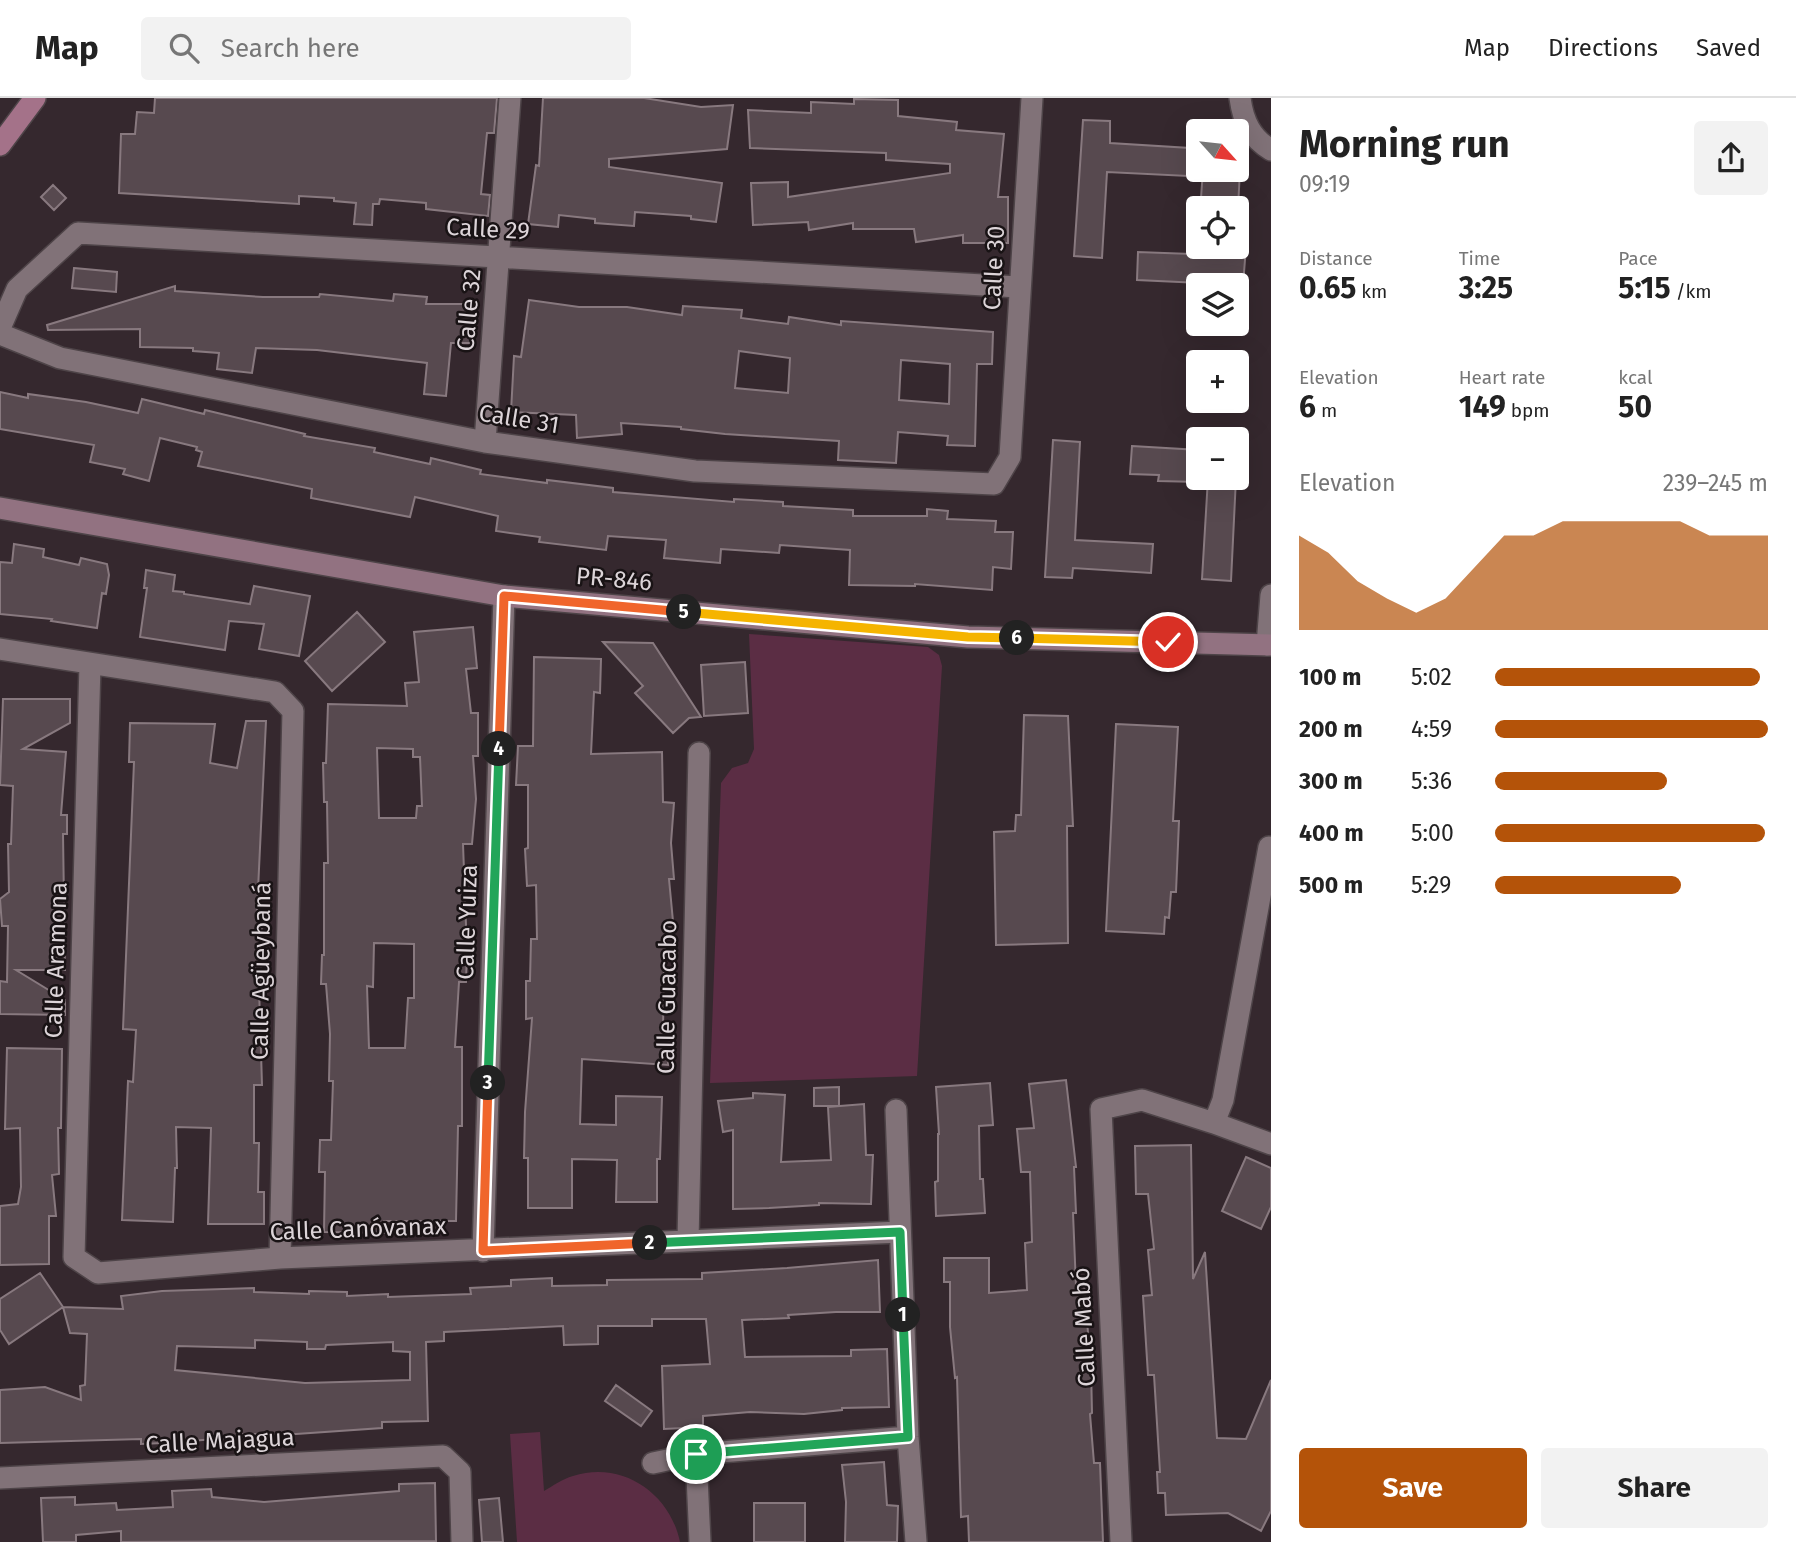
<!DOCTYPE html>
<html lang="en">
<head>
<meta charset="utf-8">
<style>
	body { margin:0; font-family:"Fira Sans",sans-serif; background:#f2f2f2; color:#222; height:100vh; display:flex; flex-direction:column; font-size:26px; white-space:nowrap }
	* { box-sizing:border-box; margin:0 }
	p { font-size:23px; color:#767676 }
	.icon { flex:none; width:38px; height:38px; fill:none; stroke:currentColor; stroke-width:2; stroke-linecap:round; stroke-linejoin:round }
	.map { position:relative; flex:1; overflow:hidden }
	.details { display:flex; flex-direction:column; background:#fff; width:525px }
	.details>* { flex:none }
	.needle { width:46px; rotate:117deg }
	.controls { position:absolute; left:1186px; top:21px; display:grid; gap:14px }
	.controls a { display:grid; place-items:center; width:63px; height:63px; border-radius:7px; background:#fff; box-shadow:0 7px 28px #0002; font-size:35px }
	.pin { position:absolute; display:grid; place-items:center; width:60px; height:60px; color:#fff; margin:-30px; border:4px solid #fff; border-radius:50%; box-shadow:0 2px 7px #0007 }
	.km { position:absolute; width:35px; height:35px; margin:-18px; border-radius:50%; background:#222; color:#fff; font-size:19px; line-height:35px; text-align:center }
	.round { display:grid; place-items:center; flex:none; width:74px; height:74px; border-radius:7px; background:#f2f2f2 }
	.summary { display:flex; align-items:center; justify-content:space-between; height:119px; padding:0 28px }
	h1 { font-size:38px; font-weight:700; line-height:52px }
	.figures { display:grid; grid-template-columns:repeat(3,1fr); gap:10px; height:119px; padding:7px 28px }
	.figures div { display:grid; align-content:center }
	.figures b { font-size:30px; font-weight:700 }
	.figures small { font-size:19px; font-weight:400 }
	.figures p { font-size:19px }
	.chart { height:196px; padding:14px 28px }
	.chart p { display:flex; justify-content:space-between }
	.chart svg { width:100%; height:126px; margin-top:7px; fill:#b45309; opacity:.7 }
	.button { display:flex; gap:14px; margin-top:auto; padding:14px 28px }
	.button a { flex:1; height:80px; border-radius:7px; background:#b45309; color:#fff; font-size:28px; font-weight:700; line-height:80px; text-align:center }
	.button a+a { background:#f2f2f2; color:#222 }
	ul { padding:0 28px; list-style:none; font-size:23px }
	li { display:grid; grid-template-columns:112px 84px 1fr; align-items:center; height:52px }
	li i { height:18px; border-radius:9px; background:#b45309 }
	header { display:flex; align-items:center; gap:42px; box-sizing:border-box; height:98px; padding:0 35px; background:#fff; border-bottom:2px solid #e0e0e0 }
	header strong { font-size:33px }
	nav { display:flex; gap:38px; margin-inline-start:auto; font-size:24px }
	.search { width:490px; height:63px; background:#f2f2f2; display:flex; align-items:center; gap:18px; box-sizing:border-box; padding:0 24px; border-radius:7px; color:#767676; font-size:26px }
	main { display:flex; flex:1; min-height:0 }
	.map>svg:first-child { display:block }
	.green { fill:#5b2d44 }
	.building { fill:#57494f; stroke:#88797f; stroke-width:2; fill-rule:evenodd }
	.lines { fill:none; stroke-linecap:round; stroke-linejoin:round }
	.street-casing { stroke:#4e4448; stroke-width:24 }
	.secondary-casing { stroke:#4e4448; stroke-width:24 }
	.primary-casing { stroke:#4e4448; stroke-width:24 }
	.street { stroke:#817278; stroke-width:21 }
	.secondary { stroke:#927281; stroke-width:21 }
	.primary { stroke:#a47289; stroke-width:21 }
	.split-1-casing { stroke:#fff; stroke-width:14 }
	.split-2-casing { stroke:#fff; stroke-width:14 }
	.split-3-casing { stroke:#fff; stroke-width:14 }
	.split-4-casing { stroke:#fff; stroke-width:14 }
	.split-5-casing { stroke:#fff; stroke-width:14 }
	.split-6-casing { stroke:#fff; stroke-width:14 }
	.split-7-casing { stroke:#fff; stroke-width:14 }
	.split-1 { stroke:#22a559; stroke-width:9 }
	.split-2 { stroke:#22a559; stroke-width:9 }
	.split-3 { stroke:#f0652b; stroke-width:9 }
	.split-4 { stroke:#22a559; stroke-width:9 }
	.split-5 { stroke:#f0652b; stroke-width:9 }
	.split-6 { stroke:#f5b400; stroke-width:9 }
	.split-7 { stroke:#f5b400; stroke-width:9 }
	.labels { text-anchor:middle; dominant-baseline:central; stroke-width:5; stroke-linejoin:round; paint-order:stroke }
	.street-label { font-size:24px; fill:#dcd4d8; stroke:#191315 }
</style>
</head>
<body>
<header>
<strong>Map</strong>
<div class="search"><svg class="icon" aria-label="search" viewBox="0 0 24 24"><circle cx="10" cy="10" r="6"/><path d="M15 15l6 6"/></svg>Search here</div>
<nav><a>Map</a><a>Directions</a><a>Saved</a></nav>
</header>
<main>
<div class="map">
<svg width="1271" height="1444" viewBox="0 0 1271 1444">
	<rect width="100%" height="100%" fill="#35282e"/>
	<path class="green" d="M749 536 928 549 939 557 942 568 917 978 710 985 721 685 732 670 748 665 754 651Z
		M540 1334 544 1393C553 1388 562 1381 573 1378 622 1362 670 1395 680 1444H517L510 1336Z"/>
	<path class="building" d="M155 0H497L494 35H487L481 96 490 97 488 118 426 111V105L380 101 379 106H373L372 127 354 126 356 105 334 103V100L299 98V106L119 95 121 36H135L137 14 154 15Z
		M543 0H644L701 9 733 7 727 51 609 61V69L722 85 716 124 691 121V118L635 114 634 128 595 125V121L559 117 558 129 528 126 536 67 539 68Z
		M854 1 898 2V18L957 24 956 32 1004 36 998 99H1008V145H963V137L916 144 914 131H853V125L809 132 808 124 753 127 751 85 788 84V99L950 75V66L886 62V55L750 50 748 12 811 15V4L854 6Z
		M1083 22 1110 23V45L1190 50 1188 78 1107 74 1102 160 1074 158Z
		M1203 72H1240L1238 110H1212V101L1201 100Z
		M53 87 66 100 54 112 41 99Z
		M1220 149H1246L1243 187 1137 182 1138 154 1219 157Z
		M74 170 117 174 116 194 72 190Z
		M175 188V193L263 199H319L320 196 393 203 394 196 427 199 426 206H472V245H451L446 298 424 296 427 265 317 252 256 250 252 275 217 271 219 255 193 253V250L140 249V231L48 232 47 227Z
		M529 202 579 209H627L682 217 683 208 742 212 741 220 788 226 789 219 841 227V223L993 234 992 266H977L975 348 947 347 948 338 898 334 896 365 838 362 839 343 725 336 681 331V329L621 325 622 336 577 340 576 317 511 314 514 258 521 259ZM739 253 790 260 788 295 735 290ZM901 262 950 266 949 306 899 302Z
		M0 294 28 300V296L86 304 138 315 142 301 204 316 205 312 305 336 304 338 375 350 374 354 430 366 431 360 481 372 480 376 547 385V382L613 390V394L734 404V401L783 404V408L853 412V418H927V411L948 413 947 421 996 423 995 434H1013L1011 471 993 469 992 492 915 486V488L849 487 850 452 780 447 779 455 721 451 720 465 664 460 666 442 608 438 606 452 539 444 540 439 496 433 498 418 415 399 410 419 311 400 312 391 198 368 202 354 196 352 197 349 160 340 149 383 123 376 125 371 90 364 94 347 0 331Z
		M1053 342 1080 344 1075 442 1153 446 1151 475 1073 470 1072 480 1045 479Z
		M1132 348 1199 352V384L1158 383 1159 377 1130 376Z
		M1208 380H1236L1231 483 1202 481Z
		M14 446 44 451 43 459 79 467 81 460 107 466 109 477 106 496 102 495 97 530 51 523 52 521 0 516V464L12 465Z
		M146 472 175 477 173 493 184 494V496L250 506 254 488 310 498 299 558 259 551 264 526 229 523 225 552 140 539 147 490H144Z
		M357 514 385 544 332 593 305 563Z
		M473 529 477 570 466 571 471 615H478V658H473L476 701 472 746H463L467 854 466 884H459L455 949H462V1028H458L456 1123H384V1135L324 1134 325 1074H319L320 1042H331L333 983H329L330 936 326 886H321L322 857H324V765H328L327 704H324L323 665H326L328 606 407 608 405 585 419 584 414 534ZM377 650 413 651V659H420L422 708H417L416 720H379ZM374 845 414 846V900H408L405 950H369L367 888 373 889Z
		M603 544 653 545 701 619 689 620 673 635 635 595 643 588Z
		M534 559 601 561 600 595 594 594 591 656 662 654 663 704 674 705 671 745 674 781H669L674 834 666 835 664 875 663 931 670 932 668 967 582 961 580 1026 616 1027V998L662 999 660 1061H657V1104H616L617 1062 572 1061V1110H528V1060H524L525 1014 532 920 526 921V883H530L531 841H537L536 787 527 788 525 751 528 750V687H516L518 648H533Z
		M745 564 748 615 704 618 701 567Z
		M3 601H70V625L23 651 66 654 61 717H67V736H63L65 872H16L65 902V917L0 916V883L7 884 8 828H2L0 801 9 794 8 746H11L13 688 0 687Z
		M1024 617 1068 618 1073 728H1067L1068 845 996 847 994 734 1015 733 1016 717H1021Z
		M246 623H266L257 813H262L261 889H259L262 987H254V1045H259L258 1094H264V1126H208L211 1030 176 1029 177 1070H175L173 1124 122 1122 128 983 133 984 136 932 123 931 134 664H129L130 625 215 626 210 665 237 670Z
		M1116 626 1178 629 1173 723H1179L1176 794H1171L1169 820 1165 819 1164 836 1106 833Z
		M7 950 62 951 61 1030H58L59 1076 52 1077 56 1118H49V1166L0 1167V1108L18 1106 21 1089 20 1030 5 1031Z
		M1066 982 1076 1069H1074L1076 1115H1073L1076 1188 1084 1187 1091 1270 1092 1315 1090 1316 1094 1365H1100L1103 1444H969L968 1418 961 1419 957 1279 955 1280 950 1229V1184H944V1160H989V1195L1027 1192 1025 1145 1032 1144 1030 1074H1021L1017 1031 1034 1030 1029 986Z
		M990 985 993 1027 979 1028 980 1081H983L985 1115 936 1118 935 1084 938 1083V1036H939L936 989Z
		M839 989V1008H814V990Z
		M753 995 785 997 781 1064 831 1062 828 1009 864 1006 866 1057H873L871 1106 819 1105V1107L769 1110 733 1111V1032L723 1034 718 1003 753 1000Z
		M1191 1047 1193 1181 1205 1154 1217 1340 1246 1341 1271 1282V1413L1261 1433 1228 1415 1166 1417 1165 1395H1158L1157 1374H1160L1154 1277H1148L1143 1198 1152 1197 1148 1152 1154 1151 1148 1096H1136L1135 1048Z
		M1246 1059 1271 1070V1109L1261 1131 1222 1113Z
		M878 1162 880 1214H836L788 1217 789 1220 742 1222 745 1259 851 1258V1252L887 1251 889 1309 842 1310V1312L804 1316 750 1314 703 1318V1329L664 1331 662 1268 710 1266 706 1221H652V1228H598V1246L564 1247 563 1228 444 1234V1243L426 1244 428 1323 382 1324V1330L296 1336H242V1339L163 1345 141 1346V1341L0 1345V1292L45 1289 81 1302 80 1288 85 1287 87 1236 70 1235 63 1209 123 1211 121 1198 162 1193 254 1190V1194L309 1196V1193L347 1194V1198L388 1196V1199L471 1196 470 1190 511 1188V1182L552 1180V1188L607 1187V1182L702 1181V1175L787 1170ZM255 1242 307 1244V1251H325L326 1247 393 1244V1253L410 1254V1282L305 1285 175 1272 177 1248 255 1250Z
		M40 1175 63 1209 9 1246 0 1232V1201Z
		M616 1287 652 1313 641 1328 605 1303Z
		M884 1364 887 1407 898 1408 897 1444H845L846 1404 842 1367Z
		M435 1385 436 1443 121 1444V1433L76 1437V1444H43L41 1400 75 1399V1407L116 1405 117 1412 173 1409 172 1393 211 1391 212 1399 264 1404 399 1393V1386Z
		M499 1400 503 1444H482L479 1402Z
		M754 1405H805V1444H754Z"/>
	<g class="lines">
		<g class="street-casing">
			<path id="street" d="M1240 0C1243 23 1251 40 1271 52
				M0 230 17 191 78 135 1019 189
				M0 236 60 260 485 344 695 373 994 386 1010 359 1032 0
				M485 344 510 0
				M1267 547 1271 497
				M0 551 275 594 293 613 280 1160
				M90 566 74 1159 98 1175 280 1160 900 1134
				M896 1012 908 1339 916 1444
				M1214 1025 1223 1002 1269 749 1271 750
				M688 1143 699 655
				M483 1153 504 498
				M696 1356 700 1444
				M653 1365 696 1356 908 1339
				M0 1380 443 1358 460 1374 462 1444
				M1121 1444 1101 1011 1142 1002 1214 1025 1271 1046"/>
		</g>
		<g class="secondary-casing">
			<path id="secondary" d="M0 410 504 498 968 539 1271 547"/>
		</g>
		<g class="primary-casing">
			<path id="primary" d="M0 47 35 0"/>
		</g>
		<use href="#street" class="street"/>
		<use href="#secondary" class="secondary"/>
		<use href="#primary" class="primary"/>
	</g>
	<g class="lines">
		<g class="split-1-casing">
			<path id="split-1" d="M696 1356 908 1339 903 1217"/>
		</g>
		<g class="split-2-casing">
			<path id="split-2" d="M650 1145 900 1134 903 1217"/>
		</g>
		<g class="split-3-casing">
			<path id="split-3" d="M488 985 483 1153 650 1145"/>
		</g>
		<g class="split-4-casing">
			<path id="split-4" d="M488 985 499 651"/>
		</g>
		<g class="split-5-casing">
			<path id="split-5" d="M499 651 504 498 684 514"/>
		</g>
		<g class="split-6-casing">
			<path id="split-6" d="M684 514 968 539 1017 540"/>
		</g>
		<g class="split-7-casing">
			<path id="split-7" d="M1017 540 1168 544"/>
		</g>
		<use href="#split-1" class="split-1"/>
		<use href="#split-2" class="split-2"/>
		<use href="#split-3" class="split-3"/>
		<use href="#split-4" class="split-4"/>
		<use href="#split-5" class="split-5"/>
		<use href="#split-6" class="split-6"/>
		<use href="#split-7" class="split-7"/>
	</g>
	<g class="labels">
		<g class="street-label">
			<text transform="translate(488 131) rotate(3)">Calle 29</text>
			<text transform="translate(994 170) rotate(-87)">Calle 30</text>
			<text transform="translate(469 212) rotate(-85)">Calle 32</text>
			<text transform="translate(519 321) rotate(9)">Calle 31</text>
			<text transform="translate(614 481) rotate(5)">PR-846</text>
			<text transform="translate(467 824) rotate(-88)">Calle Yuiza</text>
			<text transform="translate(56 862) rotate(-88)">Calle Aramona</text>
			<text transform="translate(261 873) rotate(-89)">Calle Agüeybaná</text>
			<text transform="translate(667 899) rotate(-89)">Calle Guacabo</text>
			<text transform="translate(358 1131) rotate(-2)">Calle Canóvanax</text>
			<text transform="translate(1084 1229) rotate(-93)">Calle Mabó</text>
			<text transform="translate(220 1343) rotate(-3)">Calle Majagua</text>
		</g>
	</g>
</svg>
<div class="controls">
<a><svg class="needle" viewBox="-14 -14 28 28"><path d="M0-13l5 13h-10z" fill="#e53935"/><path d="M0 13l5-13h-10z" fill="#767676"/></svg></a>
<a><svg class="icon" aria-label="locate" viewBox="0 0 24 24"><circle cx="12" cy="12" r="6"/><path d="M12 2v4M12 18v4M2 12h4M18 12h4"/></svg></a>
<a><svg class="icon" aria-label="layers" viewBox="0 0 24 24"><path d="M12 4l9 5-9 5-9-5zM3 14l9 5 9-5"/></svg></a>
<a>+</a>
<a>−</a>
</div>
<div class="pin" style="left:696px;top:1356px;background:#1e9e55"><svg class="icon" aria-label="arrive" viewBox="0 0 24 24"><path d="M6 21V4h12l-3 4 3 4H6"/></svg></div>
<div class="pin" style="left:1168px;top:544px;background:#d93025"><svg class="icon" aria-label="check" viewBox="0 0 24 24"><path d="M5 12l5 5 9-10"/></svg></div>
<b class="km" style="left:903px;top:1217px">1</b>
<b class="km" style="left:650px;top:1145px">2</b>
<b class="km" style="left:488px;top:985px">3</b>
<b class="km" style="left:499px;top:651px">4</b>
<b class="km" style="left:684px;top:514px">5</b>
<b class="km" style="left:1017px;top:540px">6</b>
</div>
<section class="details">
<div class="summary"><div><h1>Morning run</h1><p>09:19</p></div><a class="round"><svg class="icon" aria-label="share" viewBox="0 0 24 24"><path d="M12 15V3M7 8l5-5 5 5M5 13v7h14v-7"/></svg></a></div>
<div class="figures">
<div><p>Distance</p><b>0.65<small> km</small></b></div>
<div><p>Time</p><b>3:25</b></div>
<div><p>Pace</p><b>5:15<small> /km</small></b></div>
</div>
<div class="figures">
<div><p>Elevation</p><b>6<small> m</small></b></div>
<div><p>Heart rate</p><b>149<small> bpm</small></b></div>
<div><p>kcal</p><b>50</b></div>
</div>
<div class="chart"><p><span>Elevation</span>239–245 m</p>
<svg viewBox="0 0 160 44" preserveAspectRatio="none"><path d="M0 44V11L10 17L20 27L30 33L40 38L50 33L60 22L70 11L80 11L90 6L100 6L110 6L120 6L130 6L140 11L150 11L160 11V44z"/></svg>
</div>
<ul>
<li><b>100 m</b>5:02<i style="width:97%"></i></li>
<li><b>200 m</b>4:59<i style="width:100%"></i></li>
<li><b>300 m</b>5:36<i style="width:63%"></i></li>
<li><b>400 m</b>5:00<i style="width:99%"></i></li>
<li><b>500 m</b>5:29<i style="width:68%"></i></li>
</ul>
<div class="button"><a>Save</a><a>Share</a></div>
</section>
</main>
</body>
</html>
